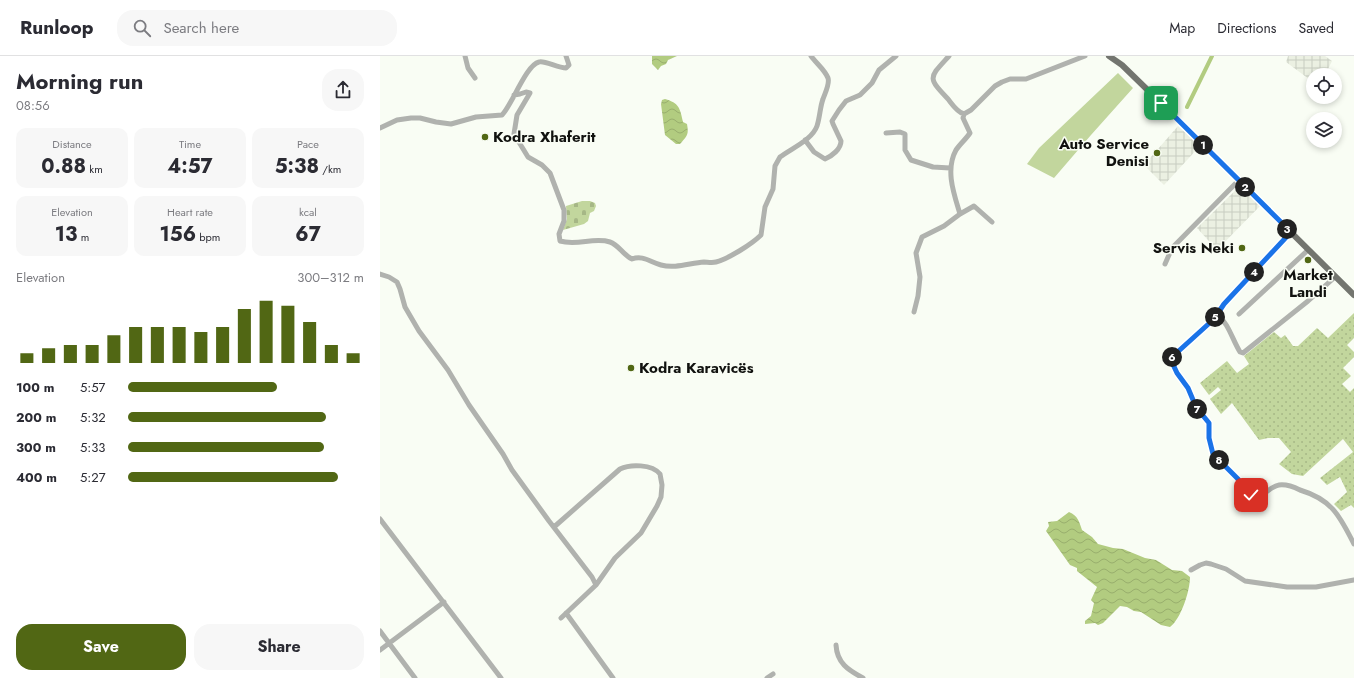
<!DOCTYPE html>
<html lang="en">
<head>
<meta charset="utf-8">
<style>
	body { margin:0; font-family:Jost,sans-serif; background:#f7f7f7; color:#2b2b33; height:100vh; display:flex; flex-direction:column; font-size:15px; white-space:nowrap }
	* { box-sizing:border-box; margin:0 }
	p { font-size:13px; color:#7c7c81 }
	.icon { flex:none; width:22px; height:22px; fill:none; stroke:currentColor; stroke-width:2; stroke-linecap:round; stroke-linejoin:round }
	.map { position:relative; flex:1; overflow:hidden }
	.sheet { display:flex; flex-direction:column; background:#fff; width:380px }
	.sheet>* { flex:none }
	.buttons { position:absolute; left:926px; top:12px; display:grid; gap:8px }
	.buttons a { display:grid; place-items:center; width:36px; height:36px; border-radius:50%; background:#fff; box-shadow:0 2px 6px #0003; font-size:20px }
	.pin { position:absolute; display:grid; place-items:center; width:34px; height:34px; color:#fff; margin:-17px; border-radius:8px; box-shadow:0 2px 6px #0006 }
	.km { position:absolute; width:20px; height:20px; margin:-10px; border-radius:50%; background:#222; color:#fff; font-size:11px; line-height:20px; text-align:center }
	.round { display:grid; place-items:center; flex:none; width:42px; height:42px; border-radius:16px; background:#f7f7f7 }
	.headline { display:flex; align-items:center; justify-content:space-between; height:68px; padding:0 16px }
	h1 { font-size:22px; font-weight:700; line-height:30px }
	.stats { display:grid; grid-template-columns:repeat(3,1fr); gap:6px; height:68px; padding:4px 16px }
	.stats div { display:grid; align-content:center; border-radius:10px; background:#f7f7f7; text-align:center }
	.stats b { font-size:20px; font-weight:700 }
	.stats small { font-size:11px; font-weight:400 }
	.stats p { font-size:11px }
	.chart { height:112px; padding:8px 16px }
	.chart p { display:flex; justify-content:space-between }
	.chart svg { width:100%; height:72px; margin-top:4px; stroke:#516714; stroke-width:6 }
	.action { display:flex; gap:8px; margin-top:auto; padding:8px 16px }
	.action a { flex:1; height:46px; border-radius:16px; background:#516714; color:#fff; font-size:16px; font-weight:700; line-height:46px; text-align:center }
	.action a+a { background:#f7f7f7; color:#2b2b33 }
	ul { padding:0 16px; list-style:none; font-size:13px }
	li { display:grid; grid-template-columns:64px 48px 1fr; align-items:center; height:30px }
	li i { height:10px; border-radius:5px; background:#516714 }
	header { display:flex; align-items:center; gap:24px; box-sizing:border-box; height:56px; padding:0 20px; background:#fff; border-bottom:1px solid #e1e1e2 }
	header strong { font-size:19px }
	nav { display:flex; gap:22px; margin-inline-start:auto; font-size:14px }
	.search { width:280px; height:36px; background:#f7f7f7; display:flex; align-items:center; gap:10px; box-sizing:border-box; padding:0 14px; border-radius:16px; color:#7c7c81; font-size:15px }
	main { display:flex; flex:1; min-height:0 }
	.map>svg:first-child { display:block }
	.industrial { fill:url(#industrial-grid) }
	.grass { fill:url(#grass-dots) }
	.cemetery { fill:url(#cemetery-stones) }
	.garden { fill:#c2d69d }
	.water { fill:url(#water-waves) }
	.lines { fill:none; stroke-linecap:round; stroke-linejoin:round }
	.canal { stroke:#b2cc80; stroke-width:4 }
	.minor { stroke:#b0b2ae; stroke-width:5 }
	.major { stroke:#73756f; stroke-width:6 }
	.route-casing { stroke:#fff; stroke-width:8 }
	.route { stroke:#1a73e8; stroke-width:5 }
	.poi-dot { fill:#516714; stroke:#f9fdf4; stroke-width:1.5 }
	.labels { text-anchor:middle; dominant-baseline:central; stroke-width:3; stroke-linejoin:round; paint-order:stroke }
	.poi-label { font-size:15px; font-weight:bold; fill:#11120f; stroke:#f9fdf4; text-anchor:start }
</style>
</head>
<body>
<header>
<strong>Runloop</strong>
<div class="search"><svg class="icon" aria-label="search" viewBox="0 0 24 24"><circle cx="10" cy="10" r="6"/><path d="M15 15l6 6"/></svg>Search here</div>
<nav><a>Map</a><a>Directions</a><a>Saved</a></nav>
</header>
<main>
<section class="sheet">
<div class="headline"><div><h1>Morning run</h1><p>08:56</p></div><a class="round"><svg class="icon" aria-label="share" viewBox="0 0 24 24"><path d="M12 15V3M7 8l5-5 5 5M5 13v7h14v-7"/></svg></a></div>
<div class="stats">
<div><p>Distance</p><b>0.88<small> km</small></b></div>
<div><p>Time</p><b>4:57</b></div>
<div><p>Pace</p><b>5:38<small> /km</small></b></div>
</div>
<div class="stats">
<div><p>Elevation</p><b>13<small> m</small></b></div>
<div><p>Heart rate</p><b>156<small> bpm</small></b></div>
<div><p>kcal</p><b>67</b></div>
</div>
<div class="chart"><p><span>Elevation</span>300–312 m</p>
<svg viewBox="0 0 160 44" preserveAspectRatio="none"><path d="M5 44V38M15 44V35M25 44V33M35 44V33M45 44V27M55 44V22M65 44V22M75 44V22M85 44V25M95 44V22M105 44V11M115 44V6M125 44V9M135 44V19M145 44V33M155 44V38"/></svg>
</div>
<ul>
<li><b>100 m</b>5:57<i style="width:63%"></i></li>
<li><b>200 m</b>5:32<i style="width:84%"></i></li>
<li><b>300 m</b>5:33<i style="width:83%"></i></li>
<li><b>400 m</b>5:27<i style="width:89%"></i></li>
</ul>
<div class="action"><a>Save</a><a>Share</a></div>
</section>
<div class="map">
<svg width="974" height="622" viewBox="0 0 974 622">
	<defs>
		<pattern id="industrial-grid" width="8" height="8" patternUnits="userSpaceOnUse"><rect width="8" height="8" fill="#ebf0e2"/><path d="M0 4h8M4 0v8" fill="none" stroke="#c8cdc1"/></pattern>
		<pattern id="grass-dots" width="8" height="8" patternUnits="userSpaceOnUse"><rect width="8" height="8" fill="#c2d69d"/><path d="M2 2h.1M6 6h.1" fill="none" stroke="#a6b786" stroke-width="1.8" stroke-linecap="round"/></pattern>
		<pattern id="cemetery-stones" width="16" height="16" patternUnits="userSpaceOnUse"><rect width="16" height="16" fill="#c2d69d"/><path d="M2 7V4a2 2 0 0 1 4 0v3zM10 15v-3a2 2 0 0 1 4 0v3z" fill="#a6b786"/></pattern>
		<pattern id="water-waves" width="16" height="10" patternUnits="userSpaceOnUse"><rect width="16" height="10" fill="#b2cc80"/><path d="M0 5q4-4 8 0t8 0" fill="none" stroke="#98ae6d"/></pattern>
	</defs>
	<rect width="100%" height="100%" fill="#f9fdf4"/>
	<path class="industrial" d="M908 0H945L952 5 945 19H933V26L906 6Z
		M798 70 820 90 784 129 764 109Z
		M862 128 882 148 837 194 817 172Z"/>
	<path class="grass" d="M974 257V282L967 289 974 296V301L963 312 971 320 962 328 970 336 974 332V452L971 449 961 455 954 448 967 436 960 421 947 429 940 422 973 396 963 383 923 420 912 418 899 408 911 396 899 382H888L879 384 852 347 841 358 830 343 841 334 838 331 829 339 820 327 847 305 857 317 869 308 864 300 894 276 901 282 905 279 913 290H918L937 272 948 282Z"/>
	<path class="cemetery" d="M202 145H210L215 147 216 150 214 155 210 157 208 165 204 168 183 174 187 163 186 150Z"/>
	<path class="garden" d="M738 17 753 32 711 79 674 122 647 108 659 92Z"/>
	<path class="water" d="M272 0H297L288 4 286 8 281 10 278 14 272 8Z
		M285 43C299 47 300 52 303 66L307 68C309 79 307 80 300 88H296L285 79 281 48 282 44Z
		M689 456C698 460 699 465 702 474L712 481 718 488 733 492 743 493 765 502 776 504 792 514 802 515 810 521C810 535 801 563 790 571L781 569 761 556 754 555 747 551 740 550 723 567 718 569 715 567 705 568V565L711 560 714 547 711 544 717 531 697 515V512L690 509 666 475 669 470 668 466 677 465Z"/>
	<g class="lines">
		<path class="canal" d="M807 51 832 0"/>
		<path class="minor" d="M85 0 88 12 95 22
			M569 0C549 22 547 21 568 43 572 48 577 56 584 58
			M134 39 140 38 146 36 150 37 137 59 134 78 148 101 162 109 170 117 184 154V165L179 178 180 185C197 190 214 181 230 186 239 189 243 199 252 203 263 199 270 206 281 209 295 213 310 207 324 206 327 206 332 207 336 206 348 203 372 188 381 179L385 151 393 133 395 110 400 101C412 92 432 84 437 70 440 61 440 51 443 43 445 37 450 28 448 22 445 14 436 7 431 0
			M584 58 591 54 615 30 622 26 630 23H646L705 0
			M0 72 17 64 31 62H40L56 66 71 68 96 61 122 59C132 49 146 9 159 6 164 4 178 12 186 12L189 9 186 0
			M506 77 520 76 525 78V94L531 104 553 111 570 112
			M425 84 434 96 445 103C452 100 461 93 461 85L453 68 452 65 459 54 466 45 480 39 492 27 499 14 516 0
			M580 158C574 138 565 114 576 94 580 88 586 83 590 77L583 62 584 58
			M911 176 844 248 833 263 792 301 791 304 797 317 808 332 816 351 829 367C831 376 828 385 832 394 836 405 849 413 856 421 860 426 863 431 868 436 869 438 872 440 875 441 883 442 890 430 899 429 907 428 914 431 920 434 953 444 960 461 974 488
			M785 208 792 192 858 125
			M0 218 9 221 17 226 20 233 25 251 39 275 68 314 89 349 123 398 132 414 169 465 212 521 216 529
			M534 256 538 240 540 221 536 197 542 181 564 170 580 158 594 150 612 166
			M837 258C849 268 852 283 860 296L863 297 928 245 955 221
			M859 258 928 194
			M0 463 121 622
			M174 471 240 413C250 408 272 408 280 418L282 429 281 441 277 450 261 477 235 502 216 529 181 562
			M811 514 820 509 826 507 831 508 846 513 865 525 907 531H936L974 524
			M186 557 233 622
			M0 575 35 622
			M456 589C457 607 468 614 483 622
			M0 594 64 546
			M387 622 393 618"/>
		<path class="major" d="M729 0 742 9 781 47 974 239"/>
	</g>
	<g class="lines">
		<g class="route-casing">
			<path id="route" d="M781 47 911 176 844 248 834 263 792 301 791 304 797 317 808 332 816 351 829 367V382L833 398 858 423 871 439"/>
		</g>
		<use href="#route" class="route"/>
	</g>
	<g class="poi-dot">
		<circle cx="105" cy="81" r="4"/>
		<circle cx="777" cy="97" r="4"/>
		<circle cx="862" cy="192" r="4"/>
		<circle cx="928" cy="204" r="4"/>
		<circle cx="251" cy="312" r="4"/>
	</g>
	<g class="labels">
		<g class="poi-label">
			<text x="113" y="81">Kodra Xhaferit</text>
			<text x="769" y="88" text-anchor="end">Auto Service<tspan x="769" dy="17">Denisi</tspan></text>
			<text x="854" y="192" text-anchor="end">Servis Neki</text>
			<text x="928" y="219" text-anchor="middle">Market<tspan x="928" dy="17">Landi</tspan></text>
			<text x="259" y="312">Kodra Karavicës</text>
		</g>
	</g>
</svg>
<div class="buttons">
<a><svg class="icon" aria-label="locate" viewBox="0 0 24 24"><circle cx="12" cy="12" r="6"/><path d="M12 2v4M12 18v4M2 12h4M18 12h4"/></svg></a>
<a><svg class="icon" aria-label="layers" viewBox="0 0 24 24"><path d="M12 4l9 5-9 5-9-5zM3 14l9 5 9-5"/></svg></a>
</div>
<div class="pin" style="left:781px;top:47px;background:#1e9e55"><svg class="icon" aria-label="arrive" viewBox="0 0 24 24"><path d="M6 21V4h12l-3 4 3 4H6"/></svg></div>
<div class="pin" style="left:871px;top:439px;background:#d93025"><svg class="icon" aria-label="check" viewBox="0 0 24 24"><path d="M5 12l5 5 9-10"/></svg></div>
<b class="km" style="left:823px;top:89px">1</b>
<b class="km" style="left:865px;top:131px">2</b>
<b class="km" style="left:907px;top:173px">3</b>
<b class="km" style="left:874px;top:216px">4</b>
<b class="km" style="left:835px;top:261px">5</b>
<b class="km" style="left:792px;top:301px">6</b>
<b class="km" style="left:817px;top:353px">7</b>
<b class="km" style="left:839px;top:404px">8</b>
</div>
</main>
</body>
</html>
